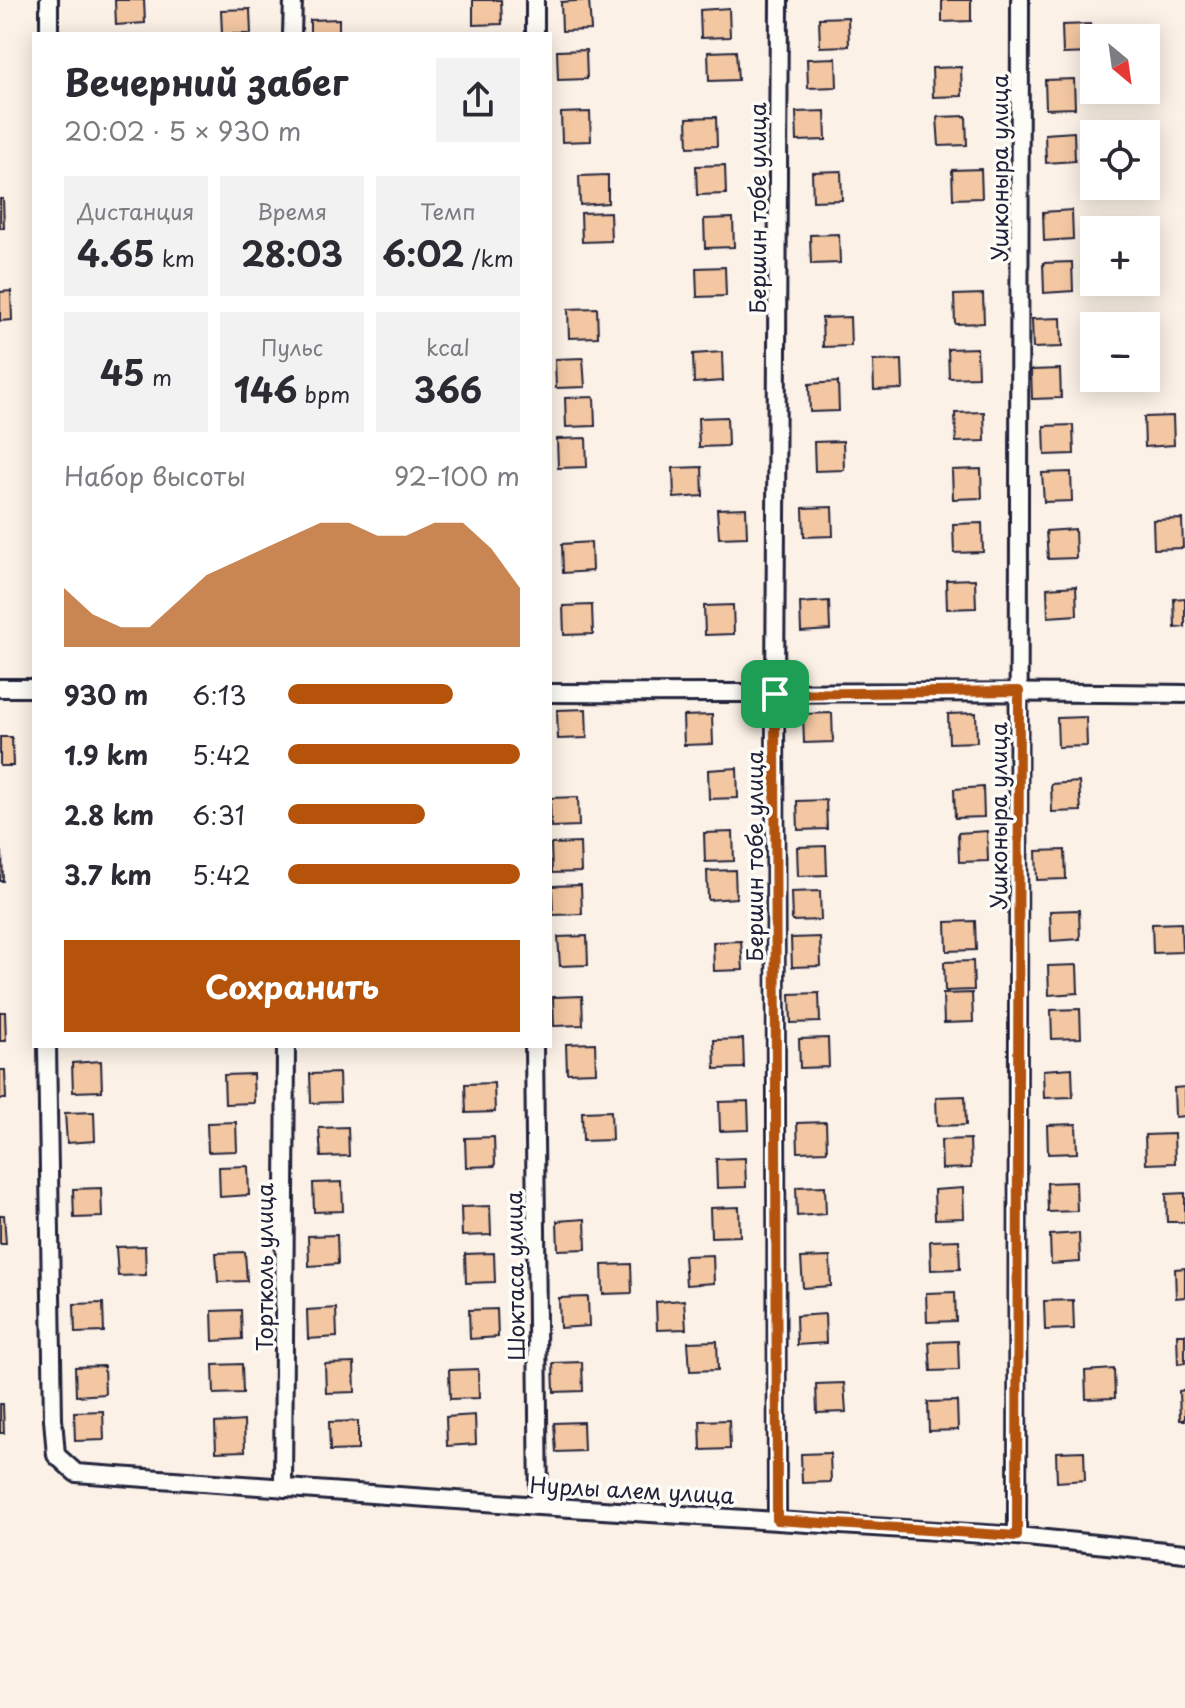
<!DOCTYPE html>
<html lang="ru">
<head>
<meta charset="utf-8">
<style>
	body { margin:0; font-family:"Playpen Sans",sans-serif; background:#f2f2f3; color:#2b2b33; height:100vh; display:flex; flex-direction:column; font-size:30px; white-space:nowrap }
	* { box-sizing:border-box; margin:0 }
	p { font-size:26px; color:#7c7c81 }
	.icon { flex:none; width:44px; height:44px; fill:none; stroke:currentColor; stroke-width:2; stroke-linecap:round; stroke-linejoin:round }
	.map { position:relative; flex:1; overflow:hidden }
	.panel { position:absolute; left:32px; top:32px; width:520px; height:1016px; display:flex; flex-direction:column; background:#fff; border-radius:0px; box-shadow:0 4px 20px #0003 }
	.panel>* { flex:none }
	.needle { width:52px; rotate:151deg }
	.controls { position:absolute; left:1080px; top:24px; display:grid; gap:16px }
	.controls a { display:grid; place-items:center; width:80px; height:80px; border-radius:0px; background:#fff; box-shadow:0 4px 20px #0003; font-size:40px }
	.pin { position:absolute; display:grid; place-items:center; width:68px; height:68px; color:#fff; margin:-34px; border-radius:16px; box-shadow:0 4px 12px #0006 }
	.round { display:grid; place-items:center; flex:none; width:84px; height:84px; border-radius:0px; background:#f2f2f3 }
	.headline { display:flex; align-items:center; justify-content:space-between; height:136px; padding:0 32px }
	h1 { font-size:36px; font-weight:700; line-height:60px }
	.metrics { display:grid; grid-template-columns:repeat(3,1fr); gap:12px; height:136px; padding:8px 32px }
	.metrics div { display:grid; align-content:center; border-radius:0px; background:#f2f2f3; text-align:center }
	.metrics b { font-size:34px; font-weight:700 }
	.metrics small { font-size:22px; font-weight:400 }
	.metrics p { font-size:22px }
	.chart { height:224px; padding:16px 32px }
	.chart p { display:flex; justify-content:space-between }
	.chart svg { width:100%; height:144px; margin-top:8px; fill:#b45309; opacity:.7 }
	.cta { display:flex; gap:16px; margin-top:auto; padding:16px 32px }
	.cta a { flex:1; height:92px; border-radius:0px; background:#b45309; color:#fff; font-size:32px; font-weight:700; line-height:92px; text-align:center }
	ul { padding:0 32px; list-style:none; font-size:26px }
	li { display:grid; grid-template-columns:128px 96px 1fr; align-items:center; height:60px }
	li i { height:20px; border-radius:10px; background:#b45309 }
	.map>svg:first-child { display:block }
	.building { fill:#f2c7a1; stroke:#22223b; stroke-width:2 }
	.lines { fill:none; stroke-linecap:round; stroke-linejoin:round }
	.street-casing { stroke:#22223b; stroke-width:22 }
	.street { stroke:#fdfcf7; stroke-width:16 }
	.route-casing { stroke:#fff; stroke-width:16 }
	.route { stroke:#b45309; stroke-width:10 }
	.labels { text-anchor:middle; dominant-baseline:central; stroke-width:7; stroke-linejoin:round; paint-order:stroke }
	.street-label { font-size:22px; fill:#22223b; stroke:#fdfcf7 }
</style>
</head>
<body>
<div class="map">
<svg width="1185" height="1708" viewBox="0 0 1185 1708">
	<rect width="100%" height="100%" fill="#fbf1e6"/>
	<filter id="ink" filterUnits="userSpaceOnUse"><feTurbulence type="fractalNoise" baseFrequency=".0125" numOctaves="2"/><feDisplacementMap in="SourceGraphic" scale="16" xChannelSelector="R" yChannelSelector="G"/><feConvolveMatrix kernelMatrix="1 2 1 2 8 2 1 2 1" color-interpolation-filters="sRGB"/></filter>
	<g filter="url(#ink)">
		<path class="building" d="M115 0H144L145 23 116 25Z
			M473 0H501L502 24 473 25Z
			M589 0 591 30 562 31 561 2Z
			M942 0H971V21L942 22Z
			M729 8 730 37 701 38 700 10Z
			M250 9 251 34H222L221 10Z
			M848 17 849 46 820 47 819 18Z
			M339 19V34H310V20Z
			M1091 24 1092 53 1063 54 1062 25Z
			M586 50 587 79 558 80 557 51Z
			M736 51 738 80 709 81 708 52Z
			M836 58 837 87 808 88 807 59Z
			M961 67 962 96 933 97 932 68Z
			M1074 79 1075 108 1046 109 1045 80Z
			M825 111 826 140 797 141 796 112Z
			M590 112 591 141 562 142 561 113Z
			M966 116 967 145 939 146 937 117Z
			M716 117 717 146 688 147 687 118Z
			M1074 132 1075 161 1046 163 1045 134Z
			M725 165 726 194 697 195 696 166Z
			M981 169 982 198 953 199 952 170Z
			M841 171 842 200 813 201 812 172Z
			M608 175V203L580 205 579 176Z
			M0 199H3L4 228H0Z
			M1072 210 1073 239 1044 241 1043 212Z
			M610 212 611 241 582 242 581 213Z
			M733 218 734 247 705 248 704 219Z
			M839 234 840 263 811 264 810 235Z
			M1072 262 1073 291 1044 293 1043 263Z
			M725 267 726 296 697 297 696 268Z
			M11 291 12 320 0 321V292Z
			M983 294 984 323 955 324 954 295Z
			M597 308 598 337 569 338 568 309Z
			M850 317 851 346 823 347 822 318Z
			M1061 318 1062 347 1033 348 1032 319Z
			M977 348 978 377 949 378 948 349Z
			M722 352 723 381 694 383 693 354Z
			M583 358 585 387 556 388 555 359Z
			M902 360 903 389 874 390 873 361Z
			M1060 369 1061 398 1032 399 1031 370Z
			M838 382 839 411 810 412 809 384Z
			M594 397 595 426 566 427 565 398Z
			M984 412 985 441 956 442 955 413Z
			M1173 416 1174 445 1145 447 1144 417Z
			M727 417 728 446 699 447 698 418Z
			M1073 425 1074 454 1045 455 1044 426Z
			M586 438 587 467 558 468 557 439Z
			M843 441 844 470 815 471 814 442Z
			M702 467 703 496 674 498 673 468Z
			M981 469 982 498 953 499 952 470Z
			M1071 472 1072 501 1044 502 1042 473Z
			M832 507 833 536 804 537 803 508Z
			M746 508 747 537 719 538 717 509Z
			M1182 519 1183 548 1154 549 1153 520Z
			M982 523 983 552 954 553 953 524Z
			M1075 529 1076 558 1048 559 1046 531Z
			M591 542 592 571 563 573 562 544Z
			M975 579 976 608 947 609 946 580Z
			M1076 586 1077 615 1048 617 1047 588Z
			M1185 598V627L1175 628 1174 599Z
			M829 601 830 630 801 632 800 603Z
			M592 605 593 634 564 635 563 606Z
			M733 605 734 634 705 635 704 606Z
			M586 709 587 738 558 739 557 710Z
			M832 713 833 742 804 743 803 714Z
			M976 713 977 742 949 743 948 714Z
			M712 715 713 744 684 745 683 716Z
			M1086 717 1087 746 1058 747 1057 718Z
			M0 737H12L13 766H0Z
			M737 768 738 798 709 799 708 770Z
			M1079 782 1081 811 1052 812 1051 784Z
			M983 787 984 817 955 818 954 789Z
			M578 797 579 826 551 827 550 798Z
			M826 800 827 829 798 830 797 801Z
			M987 831 988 861 959 862 958 833Z
			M733 832 734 861 705 862 704 833Z
			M580 843 581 872 552 873 551 844Z
			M826 846 827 875 798 876 797 847Z
			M1065 850 1066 879 1037 880 1036 851Z
			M0 852H2L3 881H0Z
			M735 870 736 898 708 900 707 871Z
			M581 885 582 914 553 915 552 886Z
			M820 891 821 920 792 921 791 892Z
			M1079 910 1080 939 1051 941 1050 911Z
			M975 921 976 950 947 951 946 922Z
			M1181 923 1182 952 1153 953 1152 924Z
			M587 936 588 965 560 966 558 937Z
			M820 937 821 966 792 967 791 938Z
			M741 941 743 970 714 971 713 942Z
			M973 961 974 990 945 991 944 962Z
			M1077 965 1078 993 1049 995 1048 966Z
			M819 993 820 1022 791 1023 790 994Z
			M972 993 973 1022 944 1023 943 994Z
			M582 996 583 1025 554 1026 553 997Z
			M1080 1009 1081 1038 1052 1039 1051 1010Z
			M0 1012H5L6 1041H0Z
			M828 1038 829 1067 800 1068 799 1039Z
			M743 1039 744 1068 715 1069 714 1040Z
			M595 1043 596 1072 567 1073 566 1044Z
			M101 1061 102 1091 73 1092 72 1063Z
			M1072 1068 1073 1097 1044 1098 1043 1070Z
			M0 1070H5L6 1099H0Z
			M339 1073 340 1102 311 1103 310 1074Z
			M253 1074 254 1103 225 1104 224 1075Z
			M494 1083 495 1112 466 1113 465 1084Z
			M1185 1087V1116L1175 1117 1174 1088Z
			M965 1096 966 1125 937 1126 936 1097Z
			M748 1101 749 1130 720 1131 719 1102Z
			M611 1111 612 1140 583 1141 582 1112Z
			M94 1112 95 1141 67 1143 65 1113Z
			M236 1122 237 1151 208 1152 207 1123Z
			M826 1122 827 1151 798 1152 797 1123Z
			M1076 1124 1077 1153 1048 1154 1047 1125Z
			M348 1127 349 1156 321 1157 319 1128Z
			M1174 1134 1175 1163 1146 1164 1145 1135Z
			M494 1137 495 1166 466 1167 465 1138Z
			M970 1139 971 1168 942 1169 941 1140Z
			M745 1158 746 1187 717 1188 716 1159Z
			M248 1166 249 1195 220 1197 219 1167Z
			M342 1182 343 1211 314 1212 313 1183Z
			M1076 1182 1077 1211 1048 1212 1047 1183Z
			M825 1186 826 1214 797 1216 796 1187Z
			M101 1188 102 1217 74 1218 73 1189Z
			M963 1188 964 1218 935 1219 934 1190Z
			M1185 1193V1222H1167L1166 1194Z
			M490 1206 491 1235 462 1236 461 1207Z
			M739 1207 740 1236 711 1237 710 1208Z
			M0 1215H4L6 1244H0Z
			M585 1219 586 1249 558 1250 557 1221Z
			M1079 1233 1080 1262 1051 1264 1050 1235Z
			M337 1235 338 1264 309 1266 308 1236Z
			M959 1240 960 1269 931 1270 930 1241Z
			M145 1246 146 1275 118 1276 116 1247Z
			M245 1252 247 1281 218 1282 216 1253Z
			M494 1253 495 1282 466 1283 465 1254Z
			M713 1255 714 1283 686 1285 684 1256Z
			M830 1257 831 1286 803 1288 801 1258Z
			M631 1264 632 1293 603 1294 602 1265Z
			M1185 1268V1297L1176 1298 1175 1269Z
			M955 1292 956 1321 927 1322 926 1293Z
			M588 1297 589 1326 560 1328 559 1298Z
			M684 1300 686 1329 657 1330 656 1302Z
			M1073 1300 1074 1329 1045 1330 1044 1301Z
			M103 1303 104 1332 75 1333 74 1304Z
			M336 1308 337 1337 308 1339 307 1310Z
			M497 1309 498 1337 470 1339 469 1310Z
			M241 1310 242 1339 213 1341 212 1311Z
			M825 1314 826 1343 797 1345 796 1316Z
			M1177 1334H1185V1363L1178 1364Z
			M717 1341 718 1370 690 1371 688 1342Z
			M958 1341 959 1370 931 1371 929 1342Z
			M582 1362 583 1391 554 1392 553 1363Z
			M354 1363 355 1392 326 1393 325 1364Z
			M242 1364 243 1393 214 1394 213 1365Z
			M104 1366 105 1394 76 1396 75 1367Z
			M478 1369 479 1398 450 1399 449 1370Z
			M1114 1369 1115 1398 1086 1399 1085 1371Z
			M844 1383 846 1412 817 1413 816 1384Z
			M1185 1390V1420H1180L1179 1391Z
			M957 1401 958 1430 929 1431 928 1402Z
			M0 1404H3L4 1433H0Z
			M103 1411 104 1440 75 1441 74 1412Z
			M475 1415 476 1444 447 1446 446 1417Z
			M729 1420 730 1449 701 1450 700 1421Z
			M244 1421 245 1451 216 1452 215 1423Z
			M358 1421V1450L330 1451 329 1422Z
			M583 1422 584 1451 556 1452 554 1423Z
			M1084 1451 1085 1480 1057 1482 1056 1452Z
			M830 1453 831 1482 802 1483 801 1454Z"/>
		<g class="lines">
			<g class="street-casing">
				<path id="street" d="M49 34V0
					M292 34 293 0
					M535 34V0
					M0 688H34
					M550 693C762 694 973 690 1185 694
					M47 1046 53 1419 56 1455 76 1473 539 1506 1017 1536 1185 1553
					M534 1046 539 1506
					M283 1488 286 1046
					M777 1520 775 694 779 0
					M1017 1536 1020 0"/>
			</g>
			<use href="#street" class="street"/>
		</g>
	</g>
	<g class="lines" filter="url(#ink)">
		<g class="route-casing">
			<path id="route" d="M1019 691 1017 1536 777 1520 775 694Z"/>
		</g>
		<use href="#route" class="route"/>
	</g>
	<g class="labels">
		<g class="street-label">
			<text transform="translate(998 168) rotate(-90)">Ушконыра улица</text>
			<text transform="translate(756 208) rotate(-90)">Бершин тобе улица</text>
			<text transform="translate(997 816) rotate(-90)">Ушконыра улица</text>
			<text transform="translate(753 856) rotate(-90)">Бершин тобе улица</text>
			<text transform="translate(263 1267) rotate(-90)">Тортколь улица</text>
			<text transform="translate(514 1276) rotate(-91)">Шоктаса улица</text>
			<text transform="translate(632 1489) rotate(3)">Нурлы алем улица</text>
		</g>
	</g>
</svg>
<div class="controls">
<a><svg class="needle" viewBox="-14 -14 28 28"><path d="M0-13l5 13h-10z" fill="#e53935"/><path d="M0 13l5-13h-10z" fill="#7c7c81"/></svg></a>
<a><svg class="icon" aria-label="locate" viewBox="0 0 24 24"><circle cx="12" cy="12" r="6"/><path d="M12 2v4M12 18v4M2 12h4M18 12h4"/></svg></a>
<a>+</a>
<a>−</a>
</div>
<div class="pin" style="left:775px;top:694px;background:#1e9e55"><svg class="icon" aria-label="arrive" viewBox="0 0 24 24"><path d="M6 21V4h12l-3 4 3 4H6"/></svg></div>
<section class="panel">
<div class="headline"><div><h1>Вечерний забег</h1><p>20:02 · 5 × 930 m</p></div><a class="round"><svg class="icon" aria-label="share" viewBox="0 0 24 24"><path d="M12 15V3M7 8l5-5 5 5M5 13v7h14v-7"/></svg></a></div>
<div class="metrics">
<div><p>Дистанция</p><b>4.65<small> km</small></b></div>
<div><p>Время</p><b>28:03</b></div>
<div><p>Темп</p><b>6:02<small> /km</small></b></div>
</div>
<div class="metrics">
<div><b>45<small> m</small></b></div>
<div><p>Пульс</p><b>146<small> bpm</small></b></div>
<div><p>kcal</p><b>366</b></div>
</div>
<div class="chart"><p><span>Набор высоты</span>92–100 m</p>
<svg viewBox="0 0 160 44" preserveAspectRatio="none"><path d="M0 44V26L10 34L20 38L30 38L40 30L50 22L60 18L70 14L80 10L90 6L100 6L110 10L120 10L130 6L140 6L150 14L160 26V44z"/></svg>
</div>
<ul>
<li><b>930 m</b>6:13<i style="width:71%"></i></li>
<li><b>1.9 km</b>5:42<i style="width:100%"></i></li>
<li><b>2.8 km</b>6:31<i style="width:59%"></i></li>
<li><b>3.7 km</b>5:42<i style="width:100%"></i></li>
</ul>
<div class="cta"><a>Сохранить</a></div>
</section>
</div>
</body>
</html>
